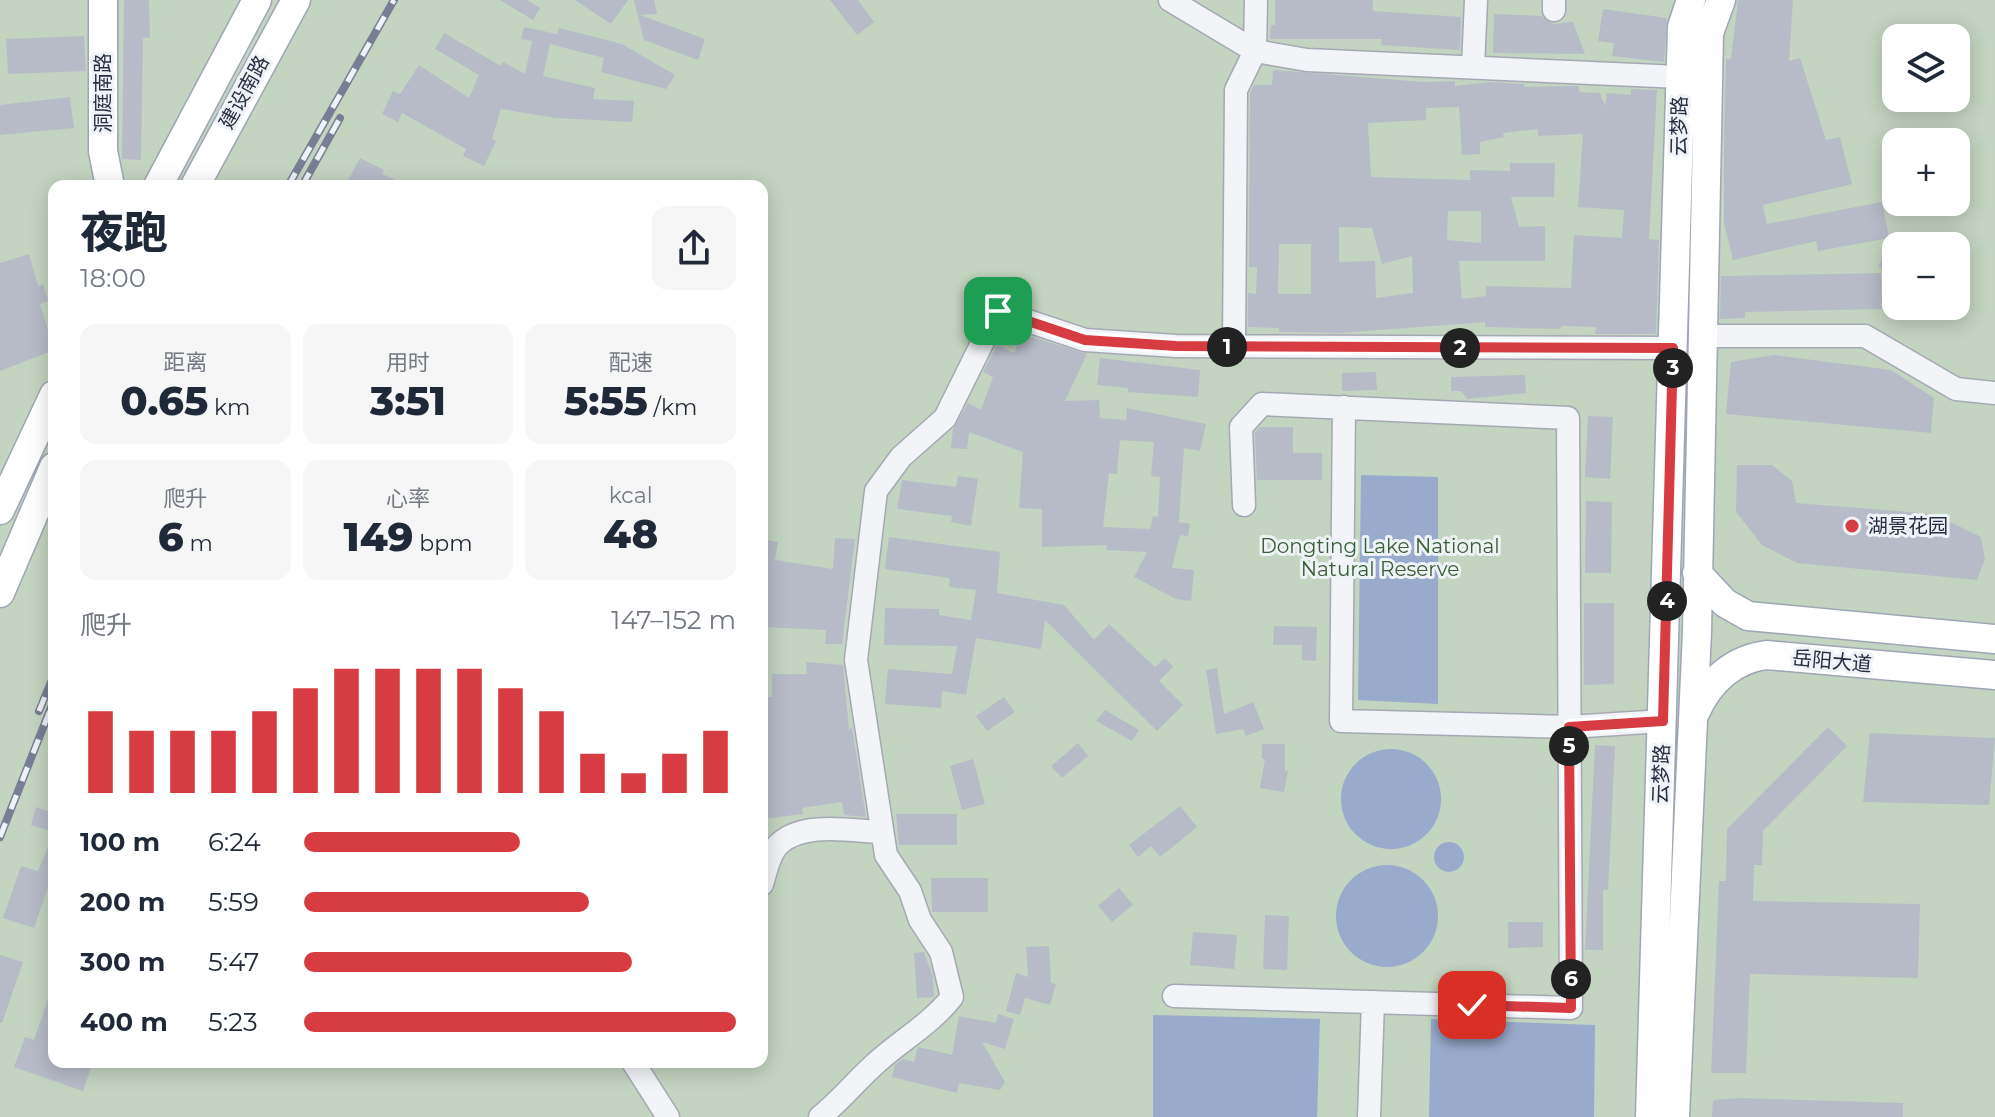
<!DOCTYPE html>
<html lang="zh">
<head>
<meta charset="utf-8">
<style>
	body { margin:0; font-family:Montserrat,"Noto Sans SC",sans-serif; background:#f6f6f7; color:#1f2937; height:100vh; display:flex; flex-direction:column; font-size:30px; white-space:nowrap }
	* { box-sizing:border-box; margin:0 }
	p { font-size:26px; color:#747a83 }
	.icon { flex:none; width:44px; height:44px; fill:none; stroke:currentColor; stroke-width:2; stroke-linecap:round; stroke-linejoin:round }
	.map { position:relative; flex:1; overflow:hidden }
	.side { position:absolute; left:48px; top:180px; width:720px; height:888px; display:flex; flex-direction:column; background:#fff; border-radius:16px; box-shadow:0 4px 20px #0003 }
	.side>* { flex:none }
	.tools { position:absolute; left:1882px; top:24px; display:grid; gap:16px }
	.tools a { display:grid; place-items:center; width:88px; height:88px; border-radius:16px; background:#fff; box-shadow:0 4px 20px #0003; font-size:40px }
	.pin { position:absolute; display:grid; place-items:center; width:68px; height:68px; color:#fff; margin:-34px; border-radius:16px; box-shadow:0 4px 12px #0006 }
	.km { position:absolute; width:40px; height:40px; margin:-20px; border-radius:50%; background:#222; color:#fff; font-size:22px; line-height:40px; text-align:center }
	.round { display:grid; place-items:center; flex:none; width:84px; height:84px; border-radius:16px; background:#f6f6f7 }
	.overview { display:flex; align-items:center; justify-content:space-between; height:136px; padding:0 32px }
	h1 { font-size:44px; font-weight:800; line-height:60px }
	.stats { display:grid; grid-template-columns:repeat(3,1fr); gap:12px; height:136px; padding:8px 32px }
	.stats div { display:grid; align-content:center; border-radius:16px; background:#f6f6f7; text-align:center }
	.stats b { font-size:40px; font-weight:800 }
	.stats small { font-size:22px; font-weight:400 }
	.stats p { font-size:22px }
	.chart { height:224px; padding:16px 32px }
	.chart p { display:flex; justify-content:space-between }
	.chart svg { width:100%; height:144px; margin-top:8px; stroke:#d73c42; stroke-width:6 }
	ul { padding:0 32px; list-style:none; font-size:26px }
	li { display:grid; grid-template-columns:128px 96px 1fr; align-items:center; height:60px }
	li i { height:20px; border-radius:10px; background:#d73c42 }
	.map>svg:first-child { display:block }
	.green { fill:#c3d4c0; fill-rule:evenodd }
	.water { fill:#98abcc }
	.building { fill:#b7bbc7; fill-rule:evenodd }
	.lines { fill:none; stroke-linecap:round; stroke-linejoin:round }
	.minor-casing { stroke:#a5a8b4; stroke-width:25 }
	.major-casing { stroke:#9ea5b6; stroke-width:31 }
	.minor { stroke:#f3f4f8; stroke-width:22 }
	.major { stroke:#fff; stroke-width:28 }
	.rail-casing { stroke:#787f94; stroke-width:8 }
	.rail { stroke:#eff2f7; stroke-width:5; stroke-dasharray:15; stroke-linecap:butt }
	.route-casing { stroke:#fff; stroke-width:16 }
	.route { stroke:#d73c42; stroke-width:10 }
	.poi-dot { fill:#d73c42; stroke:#eff2f7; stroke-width:3 }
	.labels { text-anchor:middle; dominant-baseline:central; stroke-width:6; stroke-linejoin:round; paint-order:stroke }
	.street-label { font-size:20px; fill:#272e42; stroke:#eff2f7 }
	.poi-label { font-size:20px; fill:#272e42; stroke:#eff2f7; text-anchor:start }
	.park-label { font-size:20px; fill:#375f34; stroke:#eff2f7 }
</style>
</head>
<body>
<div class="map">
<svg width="1995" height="1117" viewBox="0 0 1995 1117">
	<rect width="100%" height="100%" fill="#e0e2ea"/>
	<path class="green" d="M0 0H1995V1117H0ZM1896 38H1956V98H1896ZM1896 142H1956V202H1896ZM54 186H762V1062H54ZM1896 246H1956V306H1896Z"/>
	<path class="water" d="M1361 475 1438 477V704L1358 700Z
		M1341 799a50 50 0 1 1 100 0a50 50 0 1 1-100 0Z
		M1434 857a15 15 0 1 1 30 0a15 15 0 1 1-30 0Z
		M1336 916a51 51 0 1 1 102 0a51 51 0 1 1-102 0Z
		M1153 1015 1320 1019 1317 1117H1153Z
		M1431 1019 1595 1025 1594 1117H1429Z"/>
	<path class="building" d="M124 0H149L150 38H143L141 160 122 159Z
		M500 0H527L540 8 533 20Z
		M575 0H628L611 24Z
		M634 0H654L657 14 640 15 705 39 698 60 644 40Z
		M830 0H858L874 22 857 35Z
		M1275 0H1373V11L1461 17 1460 50 1381 45 1382 39H1270L1271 25H1275Z
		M1738 0H1793L1789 61 1800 58 1826 140 1840 137 1852 184 1763 205 1767 224 1882 202 1889 238 1818 251 1816 241 1733 260 1724 223V152L1726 59H1731Z
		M1603 9 1667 18 1664 62 1612 56 1614 43 1598 41Z
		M1494 14 1541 16 1553 24 1573 22 1585 54 1493 53Z
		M524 27 557 34 559 28 622 44 675 75 666 89 601 72 604 58 550 44 543 76 595 88 593 99 634 101 632 122 556 118 501 109 492 139 496 141 484 166 463 156 466 149 402 113 398 122 382 114 393 91 400 94 419 65 469 98 479 75 435 49 444 33 501 66 503 62 525 74 532 41 521 39Z
		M84 36 86 71 8 74 6 39Z
		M1273 70 1424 82 1455 81V86L1490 82 1524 84V87L1579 86V92L1600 93 1605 106 1607 93 1631 95V89L1657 90 1649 239 1659 240 1656 334H1595L1596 327 1561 326V329L1485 327V322L1340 333 1279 332V328L1248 327V293L1256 294 1257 267H1249L1250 93 1254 85H1272ZM1459 107 1462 155 1480 154V142L1504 137 1503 133 1538 129V136L1583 134 1578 207 1624 210 1622 238 1574 235 1571 288 1486 286V296L1462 299 1459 261H1545V226L1519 227 1511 197H1554L1555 163H1510V171L1470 170V180L1371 177 1368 123 1426 120V108ZM1448 211H1481V243L1447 240ZM1339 227 1372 228 1382 264 1412 256 1413 293 1376 298 1375 261 1339 262ZM1279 244H1311V294H1278Z
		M70 97 74 128 0 135V105Z
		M360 158 384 170 382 174 410 186H345Z
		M1896 237V278L1878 266Z
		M29 254 38 286 43 284 48 301 40 304 54 350 0 371V263Z
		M1881 273 1882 309 1745 312V318L1720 319 1721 276Z
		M1022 334 1087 354 1065 401 1099 400 1100 418 1126 420 1127 408 1206 424 1200 451 1184 448 1179 522 1190 524 1188 536 1180 535 1172 568 1194 570 1191 601 1176 599 1134 577 1147 552 1106 550 1107 545 1042 547V509L1019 508 1023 452 969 432 967 449 951 448 953 429 968 403 981 410 993 377 983 372 997 345 1014 353ZM1120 440 1154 442 1151 476 1160 477 1158 517 1153 516 1150 529 1103 527 1109 473 1117 474Z
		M1774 355 1891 370 1934 398 1931 433 1726 414 1731 362Z
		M1100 358 1200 370 1198 397 1128 392V388L1097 385Z
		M1376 372 1377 390 1342 391V373Z
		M1525 375 1526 393 1467 399 1461 391H1451V377Z
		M1588 416 1613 417 1610 479 1585 477Z
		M1260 427H1293V453H1322V480H1257L1255 432Z
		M1737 465H1772L1792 481 1796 503 1934 514 1981 537 1985 559 1977 580 1797 563 1762 545 1736 512Z
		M958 476 978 479 971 526 951 522 952 516 897 509 902 480 956 487Z
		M1586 501 1612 502 1611 573H1585Z
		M889 537 1000 552 997 593 1064 605 1094 640 1109 624 1155 667 1165 658 1173 667 1159 681 1183 705 1157 731 1045 620 1041 649 976 638 966 695 942 691 941 708 885 704 888 669 952 674 957 646 884 645 885 608 939 609V615L971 620 976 590 949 587 950 578 885 569Z
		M835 538 855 539 842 644H825L826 630 762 627V539L778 542 775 560 833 569Z
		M1584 603H1614V684L1584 685Z
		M1274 626 1317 627 1316 661 1302 660V645H1273Z
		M806 662 843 665 849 729 852 728 866 817 844 815 842 802 802 808 803 814 762 819V697H772V674H807Z
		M1217 668 1224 714 1253 702 1264 729 1246 736 1243 729 1216 734 1206 670Z
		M1004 697 1015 712 987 731 976 716Z
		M1105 710 1139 730 1132 741 1096 721Z
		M1828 727 1847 746 1763 831 1762 865H1754L1753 901 1920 904 1918 978 1750 974 1746 1073H1711L1719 881H1726L1727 829Z
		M1870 733 1995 738 1989 805 1863 802Z
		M1078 743 1088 756 1062 778 1051 766Z
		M1262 744H1285V770L1288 771 1284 792 1260 788 1265 759H1262Z
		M1595 745 1615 746 1612 811 1608 890H1603V950H1585Z
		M973 759 985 804 962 810 950 766Z
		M1180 806 1197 827 1160 857 1151 846 1138 857 1129 845Z
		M36 807 54 813V832L31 825Z
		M896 814H957V845H899Z
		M54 832V870L34 928 3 918 21 866 38 871Z
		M931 878H988V912H932Z
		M1119 888 1133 905 1112 922 1098 906Z
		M1265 915 1289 916 1287 970 1263 969Z
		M1508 922H1543V947L1508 948Z
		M1193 932 1237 935 1234 969 1190 965Z
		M1049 946 1051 983 1056 984 1050 1005 1025 998 1020 1015 1006 1011 1016 973 1028 977 1026 947Z
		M924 952 933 977 934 997 917 998 914 953Z
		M0 955 23 962 2 1023H0Z
		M52 987 54 1062H93L83 1091 14 1067 25 1037 34 1040Z
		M998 1014 1014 1019 1005 1049 982 1042 1005 1082 1000 1090 959 1083 957 1093 892 1077 895 1065 903 1059 914 1062 918 1047 952 1055 959 1016 996 1023Z
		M1739 1098 1903 1103V1117H1712L1713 1100Z"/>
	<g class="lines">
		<g class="minor-casing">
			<path id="minor" d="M1170 0 1255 51 1307 60 1680 77
				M1554 0V10
				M1473 67 1476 0
				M1701 336H1865L1956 389 1995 393
				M1234 347 1236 90 1255 51 1256 0
				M1344 407 1341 721 1569 727 1663 721
				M762 884C766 872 769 853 779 844 803 821 852 831 882 832
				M1174 996 1571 1008 1568 418 1262 404 1241 427 1244 505
				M633 1062 668 1117
				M820 1117C841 1100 856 1081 875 1064 901 1040 930 1025 952 997L941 952 920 920 910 891 886 855 856 660 876 491 901 457 945 418 998 311 1085 340 1176 346 1673 348
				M1369 1117 1373 1002"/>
		</g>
		<g class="major-casing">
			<path id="major" d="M103 0V151L110 186
				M158 186 257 0
				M195 186 296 0
				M0 510 54 395
				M1697 573 1725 603 1748 616 1995 639
				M0 593 54 467
				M1695 713C1709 682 1731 660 1766 655L1995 675
				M1650 1117 1682 27 1691 0
				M1675 1117 1697 632 1709 33 1721 0"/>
		</g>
		<use href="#minor" class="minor"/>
		<use href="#major" class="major"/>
		<g class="rail-casing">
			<path id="rail" d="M288 186 394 0
				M302 186 340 118
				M39 711 54 675
				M0 837 54 700"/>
		</g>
		<use href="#rail" class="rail"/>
	</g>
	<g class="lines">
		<g class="route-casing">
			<path id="route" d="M998 311 1085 340 1176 346 1673 348 1663 721 1569 727 1571 1008 1472 1005"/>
		</g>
		<use href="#route" class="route"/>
	</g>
	<circle class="poi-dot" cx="1852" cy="526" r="8"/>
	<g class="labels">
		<g class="street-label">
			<text transform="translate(244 92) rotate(-61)">建设南路</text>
			<text transform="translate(103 93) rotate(-90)">洞庭南路</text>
			<text transform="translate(1679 126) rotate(-89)">云梦路</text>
			<text transform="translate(1832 661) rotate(5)">岳阳大道</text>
			<text transform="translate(1661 774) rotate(-88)">云梦路</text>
		</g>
		<g class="poi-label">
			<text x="1868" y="526">湖景花园</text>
		</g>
		<g class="park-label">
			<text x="1380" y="546">Dongting Lake National<tspan x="1380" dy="23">Natural Reserve</tspan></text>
		</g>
	</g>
</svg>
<div class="tools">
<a><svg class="icon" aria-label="layers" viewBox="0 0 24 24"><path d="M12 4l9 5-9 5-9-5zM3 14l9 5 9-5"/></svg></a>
<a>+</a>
<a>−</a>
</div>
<div class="pin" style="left:998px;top:311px;background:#1e9e55"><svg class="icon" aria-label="arrive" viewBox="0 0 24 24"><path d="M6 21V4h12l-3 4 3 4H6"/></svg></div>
<div class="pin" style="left:1472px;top:1005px;background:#d93025"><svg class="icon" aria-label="check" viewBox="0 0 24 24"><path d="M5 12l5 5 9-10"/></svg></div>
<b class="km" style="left:1227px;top:347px">1</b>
<b class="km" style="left:1460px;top:348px">2</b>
<b class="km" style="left:1673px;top:368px">3</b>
<b class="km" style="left:1667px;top:601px">4</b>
<b class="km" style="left:1569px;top:746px">5</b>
<b class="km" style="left:1571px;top:979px">6</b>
<section class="side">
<div class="overview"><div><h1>夜跑</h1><p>18:00</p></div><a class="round"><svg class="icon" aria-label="share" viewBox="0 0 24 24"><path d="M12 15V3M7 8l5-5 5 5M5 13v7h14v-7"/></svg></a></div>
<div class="stats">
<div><p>距离</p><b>0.65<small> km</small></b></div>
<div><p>用时</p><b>3:51</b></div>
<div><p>配速</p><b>5:55<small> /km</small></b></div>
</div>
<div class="stats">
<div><p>爬升</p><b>6<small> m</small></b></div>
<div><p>心率</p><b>149<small> bpm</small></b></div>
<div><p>kcal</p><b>48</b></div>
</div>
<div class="chart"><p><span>爬升</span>147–152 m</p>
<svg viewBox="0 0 160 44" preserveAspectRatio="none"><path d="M5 44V19M15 44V25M25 44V25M35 44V25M45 44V19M55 44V12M65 44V6M75 44V6M85 44V6M95 44V6M105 44V12M115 44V19M125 44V32M135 44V38M145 44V32M155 44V25"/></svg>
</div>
<ul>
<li><b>100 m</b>6:24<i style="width:50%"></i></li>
<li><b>200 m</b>5:59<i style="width:66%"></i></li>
<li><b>300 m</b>5:47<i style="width:76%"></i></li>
<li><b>400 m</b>5:23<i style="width:100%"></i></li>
</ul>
</section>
</div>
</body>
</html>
